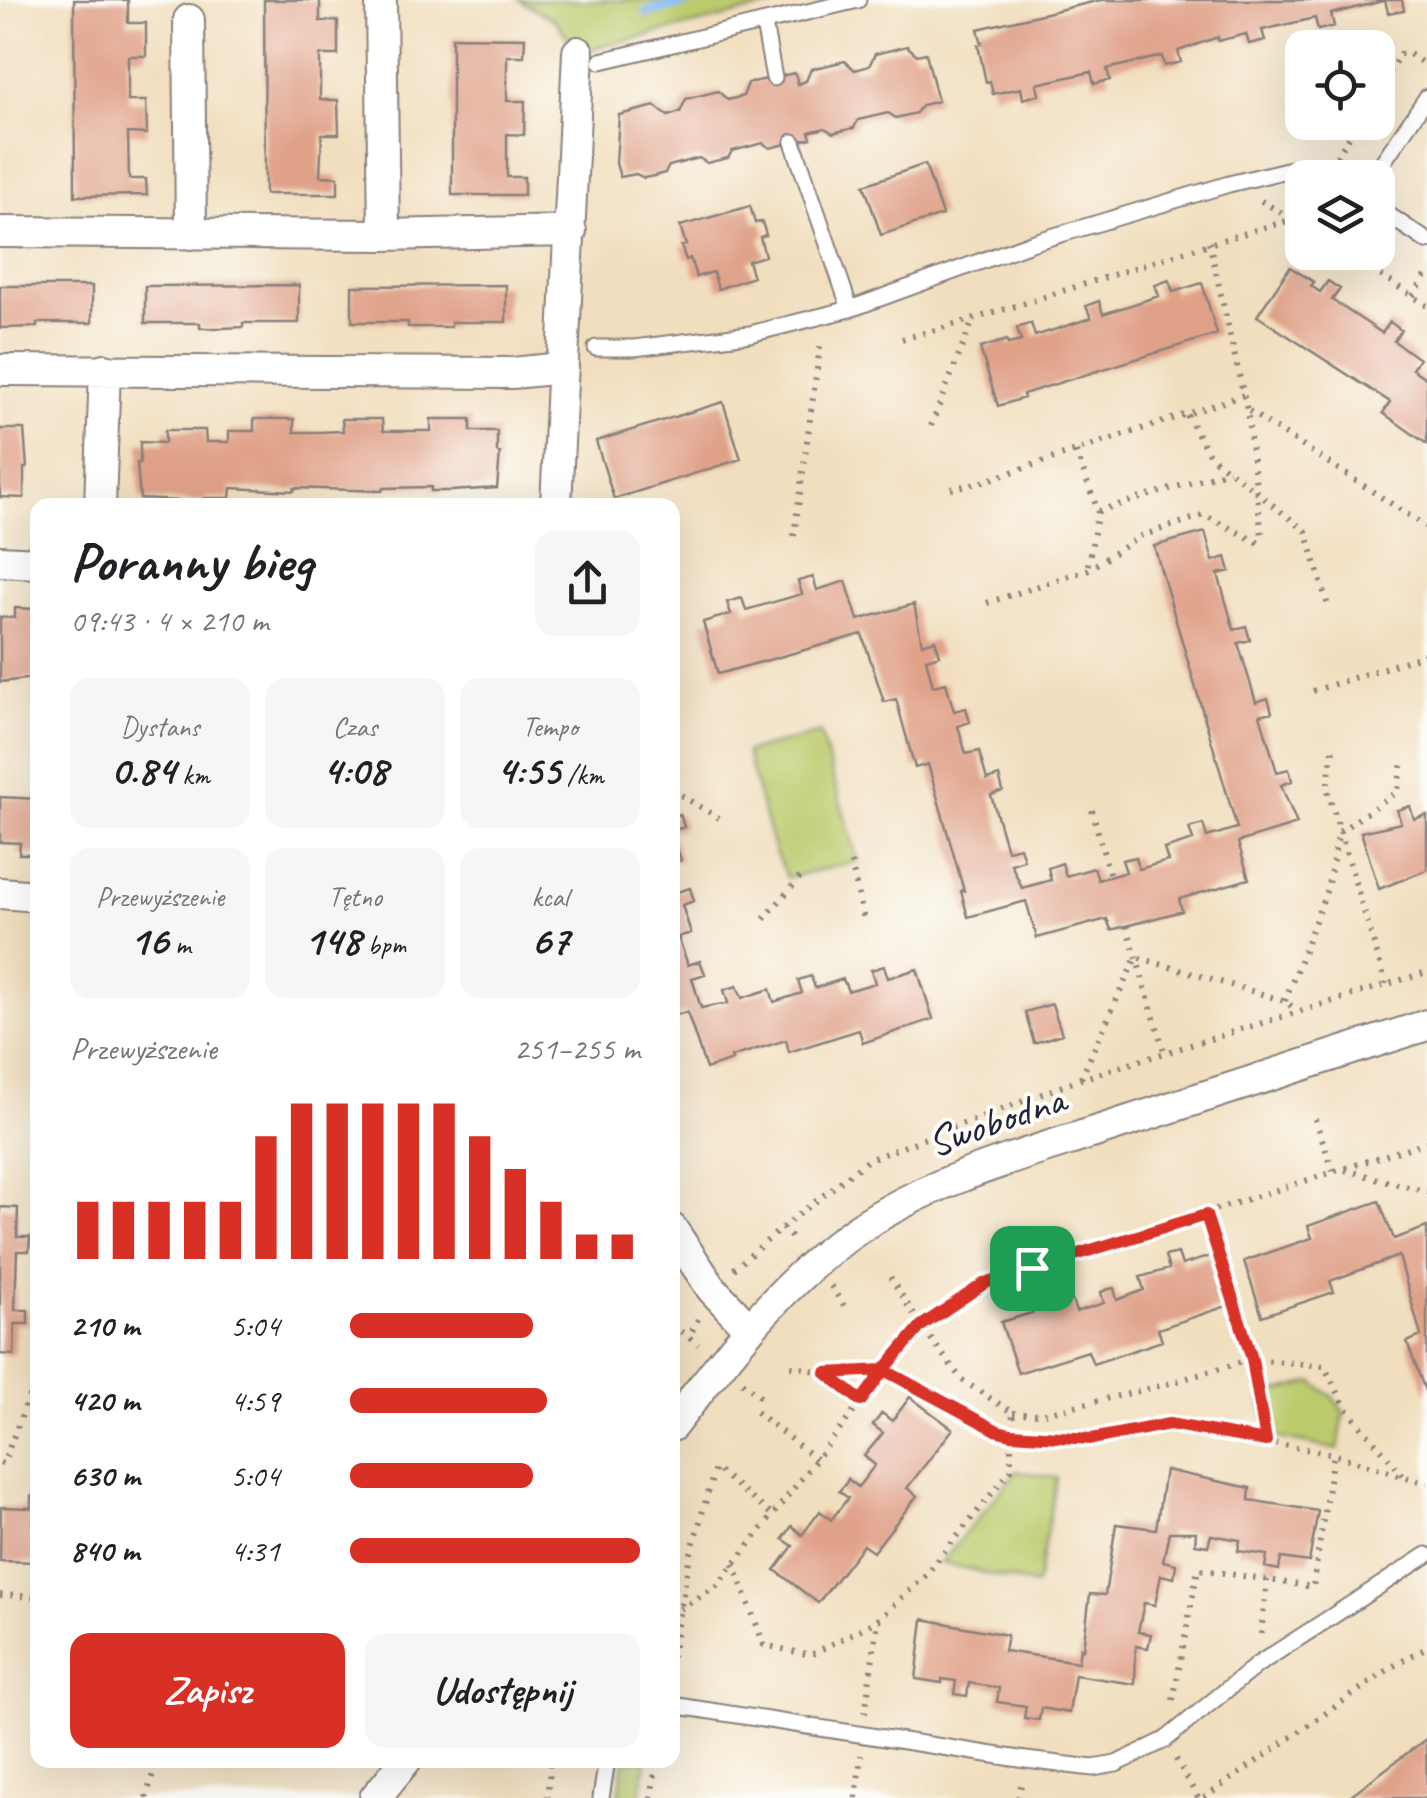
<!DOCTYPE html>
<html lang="pl">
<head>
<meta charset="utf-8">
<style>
	body { margin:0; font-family:Caveat,sans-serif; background:#f6f6f6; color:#202124; height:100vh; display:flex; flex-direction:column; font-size:38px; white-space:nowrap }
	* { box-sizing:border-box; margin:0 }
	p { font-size:32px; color:#757577 }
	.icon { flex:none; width:55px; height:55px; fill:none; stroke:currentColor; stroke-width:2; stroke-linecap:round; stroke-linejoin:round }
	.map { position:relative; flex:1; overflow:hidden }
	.panel { position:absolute; left:30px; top:498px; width:650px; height:1270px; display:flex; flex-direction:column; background:#fff; border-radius:20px; box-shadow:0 10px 40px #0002 }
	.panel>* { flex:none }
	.fabs { position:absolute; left:1285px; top:30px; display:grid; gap:20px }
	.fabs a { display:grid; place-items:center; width:110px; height:110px; border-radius:20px; background:#fff; box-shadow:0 10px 40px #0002; font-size:50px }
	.pin { position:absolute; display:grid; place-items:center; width:85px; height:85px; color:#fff; margin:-42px; border-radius:20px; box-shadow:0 5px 15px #0006 }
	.round { display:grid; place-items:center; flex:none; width:105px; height:105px; border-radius:20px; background:#f6f6f6 }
	.overview { display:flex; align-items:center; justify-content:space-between; height:170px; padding:0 40px }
	h1 { font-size:55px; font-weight:800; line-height:75px }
	.metrics { display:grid; grid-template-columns:repeat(3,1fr); gap:15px; height:170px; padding:10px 40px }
	.metrics div { display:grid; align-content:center; border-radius:20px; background:#f6f6f6; text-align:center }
	.metrics b { font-size:42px; font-weight:800 }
	.metrics small { font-size:28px; font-weight:400 }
	.metrics p { font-size:28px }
	.chart { height:280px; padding:20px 40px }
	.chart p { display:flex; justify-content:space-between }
	.chart svg { width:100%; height:180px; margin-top:10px; stroke:#d93025; stroke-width:6 }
	.button { display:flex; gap:20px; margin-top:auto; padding:20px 40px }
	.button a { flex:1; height:115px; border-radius:20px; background:#d93025; color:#fff; font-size:40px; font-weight:800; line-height:115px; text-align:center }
	.button a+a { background:#f6f6f6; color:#202124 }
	ul { padding:0 40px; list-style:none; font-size:32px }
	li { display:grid; grid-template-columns:160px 120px 1fr; align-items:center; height:75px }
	li i { height:25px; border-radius:12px; background:#d93025 }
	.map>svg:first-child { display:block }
	.green { fill:#bbca6c; stroke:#6e7654; stroke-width:2.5 }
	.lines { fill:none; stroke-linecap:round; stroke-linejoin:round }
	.stream { stroke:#86b8f3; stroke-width:11 }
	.building { fill:#e0a189 }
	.service-casing { stroke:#8a807c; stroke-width:19 }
	.minor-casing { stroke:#8a807c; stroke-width:34 }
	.path { stroke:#8a807c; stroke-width:6; stroke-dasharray:2.5 8; stroke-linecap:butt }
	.service { stroke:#fff; stroke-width:15 }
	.minor { stroke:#fff; stroke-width:30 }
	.route-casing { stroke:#fff; stroke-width:20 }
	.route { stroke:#d93025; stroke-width:12 }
	.labels { text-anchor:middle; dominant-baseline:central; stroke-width:8; stroke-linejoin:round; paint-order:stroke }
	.street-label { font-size:42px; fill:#22223b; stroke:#fdfcf7 }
</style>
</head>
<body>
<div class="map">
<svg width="1427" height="1798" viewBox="0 0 1427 1798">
	<rect width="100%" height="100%" fill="#fdfcf7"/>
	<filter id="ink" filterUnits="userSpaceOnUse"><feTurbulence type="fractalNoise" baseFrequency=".01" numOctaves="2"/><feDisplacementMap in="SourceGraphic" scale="20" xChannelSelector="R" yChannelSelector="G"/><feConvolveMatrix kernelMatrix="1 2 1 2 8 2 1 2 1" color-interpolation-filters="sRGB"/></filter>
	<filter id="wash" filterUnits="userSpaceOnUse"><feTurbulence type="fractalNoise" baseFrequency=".0048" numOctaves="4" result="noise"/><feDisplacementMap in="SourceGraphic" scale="40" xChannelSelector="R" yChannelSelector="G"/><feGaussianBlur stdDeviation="2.25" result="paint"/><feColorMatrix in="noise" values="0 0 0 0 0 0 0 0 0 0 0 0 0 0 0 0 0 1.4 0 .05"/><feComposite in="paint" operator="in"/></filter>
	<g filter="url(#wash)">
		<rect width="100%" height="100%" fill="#f1debe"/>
		<path class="green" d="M519 0H797L578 52 555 20Z
			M820 733 858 861 787 878 775 852 746 752Z
			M1312 1382 1331 1395 1344 1412 1338 1450 1270 1436 1260 1396Z
			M1017 1471 1057 1478 1036 1585 941 1563Z
			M624 1760H646L640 1798H619Z"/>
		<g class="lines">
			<path class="stream" d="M647 12 694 0"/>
		</g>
		<g id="blocks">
			<path class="building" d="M74 0H128V23H146V56H128V101H146L147 134 128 133 129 179H146L147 195 75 196Z
				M264 0H320V21H338V55H320V100H338L339 134H322L320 176 338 177V194H265Z
				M1101 0H1383V1L1331 14 1334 26 1318 30 1315 18 1262 30 1265 40 1249 44 1246 34 1218 41V37L1178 51 1181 62 1172 64 1164 66 1162 56 1107 69 1110 80 1101 82 1094 84 1091 72 1037 84 1039 95 1030 97 1023 99 1021 88 993 94 990 81 986 82 978 45 982 44 978 29Z
				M1385 0H1402L1404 10 1388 13Z
				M452 37 525 38 524 56H507V101H525L524 135 507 134V177H524V195H452Z
				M907 46 917 55 926 53 938 101 922 105 916 113 896 118 888 113 858 120 854 128 833 133 825 128 809 132 811 138 770 148 763 143 732 151 728 158 707 163 699 158 669 166 665 173 654 176 644 178 636 174 620 177 616 163 619 115 655 106 668 116 680 112 686 99 718 91 728 100 735 98 743 96 748 83 795 73 798 84 806 81 811 69 845 61 855 70 869 66 875 54Z
				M925 164 942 215 881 235 864 185Z
				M750 206 755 223 762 222 766 235 760 237 765 256 748 261 753 277 718 289 713 272 696 277 690 258 686 260 681 246 686 245 680 226Z
				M1290 267 1314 282 1311 286 1320 292 1328 281 1340 289 1332 300 1382 333 1390 322 1401 330 1394 341 1419 359 1412 369 1427 379V444L1383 413 1390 402 1257 316Z
				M1169 280 1173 292 1202 283 1217 334 1023 394 1024 398 998 406 980 348 1007 340 1008 344 1021 341 1017 328 1031 323 1035 336 1091 318 1086 306 1099 301 1103 314 1159 296 1155 285Z
				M299 285V323H243V327L222 328H200V323H145V286Z
				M506 285V322H451V327H408V322H352V286Z
				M0 286H92V323H37V327L0 328Z
				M723 402 741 459 614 499 596 441Z
				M254 419H294V432H318L343 431 342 419H382L383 431H431V419H471V431H497V452L500 453 497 488 451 491H431V487L383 488 382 491 294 488V491L231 488 230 498H205V502L140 499 137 463H140V442L165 443V430H205L206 442H229V431H254Z
				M0 429H24L27 468H24V498L0 497Z
				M1205 532 1213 561 1226 557 1230 571 1218 574 1234 630 1246 626 1250 640 1238 643 1256 702 1268 698 1272 712 1260 715 1277 772 1289 769 1292 781 1281 785 1297 824 1238 842 1249 879 1179 899 1182 911 1111 930 1107 919 1037 938 1026 901 968 917 961 891H964L928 764 915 768 896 699 884 702 862 634 718 674 703 622 731 614 727 602 742 598 746 610 802 594 798 581 813 577 817 590 846 581 858 620 914 604 922 644 935 640 940 655 926 659 933 686 946 683 954 711 966 708 970 722 958 726 966 754 979 751 987 780 999 776 1003 791 991 795 1007 850 1020 847 1024 860 1011 864 1022 888 1051 880 1048 868 1062 863 1066 876 1094 868 1098 880 1126 872 1122 860 1136 857 1139 869 1168 861 1164 849 1193 840 1189 828 1203 824 1207 837 1237 828 1154 546Z
				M15 608 37 609 34 678 0 682V617L15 618Z
				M0 797 38 799V854H19L20 843 0 842Z
				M1410 806 1414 819 1427 815V870L1379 889 1361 832 1401 823 1397 810Z
				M680 814 684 827 672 831V816Z
				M673 836 681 860 672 863V837Z
				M672 879 677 892 690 888 694 901 682 905 691 933 678 937 688 965 700 961 705 974 692 978 701 1008 728 1003 724 990 737 986 742 998 770 989 774 1002 802 993 798 980 811 976 815 988 843 979 848 991 875 983 871 970 884 966 888 978 917 969 933 1019 863 1043 859 1030 789 1052 786 1040 731 1057 732 1060 706 1069 687 1012 672 1016Z
				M1052 1004 1062 1034 1034 1043 1025 1012Z
				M1379 1201 1394 1239 1427 1227V1396L1407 1342 1421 1336 1399 1256 1330 1281 1334 1292 1262 1316 1244 1261 1312 1238 1308 1226Z
				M0 1207 18 1208 17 1237H30L29 1251H17L15 1310H28V1324H15L14 1355 0 1354Z
				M1178 1253 1182 1265 1211 1256 1227 1306 1158 1329 1162 1341 1093 1364 1088 1351 1018 1373 1001 1322 1032 1313 1028 1301 1040 1297 1044 1309 1072 1300 1076 1312 1104 1303 1101 1292 1109 1289 1114 1288 1117 1300 1144 1290 1140 1277 1169 1269 1165 1256Z
				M910 1397 953 1429 907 1488 917 1496 873 1552 863 1545 818 1603 775 1570 793 1546 783 1539 792 1526 802 1535 820 1511 831 1520 848 1498 839 1491 846 1483 848 1479 858 1487 875 1465 864 1456 883 1433 873 1425 882 1413 892 1421Z
				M1165 1470 1250 1488 1249 1500 1318 1511 1309 1562 1281 1558 1279 1570 1265 1567 1267 1555 1238 1551 1240 1540 1211 1535 1208 1546 1195 1544 1196 1532H1169L1163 1561 1176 1564 1174 1578 1161 1575 1155 1605 1144 1603 1138 1632 1151 1634 1148 1648 1136 1646 1135 1684 1075 1675 1069 1713 1041 1708 1039 1720 1024 1718 1026 1706 997 1702 999 1688 969 1683 967 1696 954 1694 956 1681 942 1679V1683L916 1679 923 1619 1007 1635 1004 1651 1078 1662 1080 1648 1083 1649 1090 1594 1105 1595 1116 1524 1156 1529Z
				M31 1496H38V1562L0 1561 1 1507 31 1508Z
				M1426 1739 1427 1798H1347Z"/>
		</g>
	</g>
	<g filter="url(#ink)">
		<use href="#blocks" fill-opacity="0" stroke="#8a807c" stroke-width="2.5"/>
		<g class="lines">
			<g class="service-casing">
				<path id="service" d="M764 24 774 78
					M601 61 858 0
					M793 142 850 309
					M1372 178 1427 97
					M1378 208 1427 241
					M596 348H634L750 334 850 309 1031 243 1229 184 1291 169 1330 178
					M672 1705 1026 1760 1093 1768 1116 1764 1165 1740 1257 1665 1427 1555
					M601 1798 607 1760"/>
			</g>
			<g class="minor-casing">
				<path id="minor" d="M381 0 384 235
					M189 20 191 234
					M0 232 384 235 571 231
					M0 370 512 373 563 368
					M100 505 105 369
					M556 505 578 52
					M0 561 38 563
					M0 893 38 896
					M672 1229 712 1289 749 1328
					M672 1426C728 1354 782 1281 858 1229 934 1178 1024 1155 1110 1127 1216 1093 1321 1059 1427 1025
					M375 1798 406 1760"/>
			</g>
			<path class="path" d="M1378 90 1400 54 1408 53 1427 66
				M1337 157 1358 122
				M1261 201 1302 224
				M1209 242 1247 410 1262 536
				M1346 252 1427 306
				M1413 296 1427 274
				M902 339C1035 304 1163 255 1295 219
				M1249 411 1427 527
				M1187 415 1210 456 1306 531 1328 606
				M931 426 973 320
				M1076 452 1098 511 1087 570
				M951 489 982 482 1244 395
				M1098 511 1229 471
				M794 536 821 339
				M987 603 1087 570 1141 536 1204 515 1265 546
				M672 677 676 676
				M1313 691 1427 654
				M1333 750 1327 789 1386 984
				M672 790 719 818
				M1092 810 1110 877
				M851 863 865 924
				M764 919 802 875
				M1127 926 1164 1051
				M1285 1001 1327 889 1339 832 1398 791 1402 761
				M1081 1078 1136 957 1285 1001 1296 1010
				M1315 1119 1334 1173
				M1345 1170 1427 1192
				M1206 1215 1252 1359 1266 1441
				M782 1228 868 1160 1081 1079 1427 972
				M734 1269 782 1228 795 1241
				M831 1286 844 1306
				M698 1319 689 1337 698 1345
				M672 1326 689 1337
				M791 1366 826 1373 885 1371 998 1431 1011 1434 1013 1413 962 1380 921 1326 889 1275
				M827 1374 861 1400
				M742 1382 764 1400
				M756 1412 816 1459
				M1013 1413 1041 1414 1160 1386 1252 1359 1324 1366 1346 1408 1403 1475
				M0 1463 3 1464 38 1373
				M734 1564 764 1645 811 1655 878 1620 925 1576 1011 1470V1434L1091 1439 1169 1424 1333 1454 1427 1484
				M0 1595 38 1597
				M680 1609 717 1586 921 1326 985 1283 1427 1142
				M1261 1634 1267 1580
				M672 1657 689 1560 715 1468 772 1515
				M1173 1700 1198 1569 1313 1587 1333 1454
				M865 1713 878 1621
				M1176 1759 1198 1798
				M146 1798 157 1760
				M547 1798 551 1760
				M651 1798 657 1760
				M856 1798 861 1755
				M1018 1798 1022 1781
				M1204 1798 1392 1667 1427 1647"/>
			<use href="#service" class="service"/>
			<use href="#minor" class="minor"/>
		</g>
	</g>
	<g class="lines" filter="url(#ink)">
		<g class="route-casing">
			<path id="route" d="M1032 1268 985 1283 921 1326 884 1370 826 1373 861 1401 884 1370 998 1431 1011 1434 1092 1439 1169 1424 1266 1441 1252 1359 1206 1215 1032 1268"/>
		</g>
		<use href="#route" class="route"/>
	</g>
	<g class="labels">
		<g class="street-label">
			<text transform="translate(996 1121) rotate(-19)">Swobodna</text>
		</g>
	</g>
</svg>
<div class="fabs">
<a><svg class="icon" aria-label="locate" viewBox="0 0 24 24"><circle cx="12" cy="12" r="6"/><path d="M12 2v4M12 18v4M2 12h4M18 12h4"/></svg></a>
<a><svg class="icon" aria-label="layers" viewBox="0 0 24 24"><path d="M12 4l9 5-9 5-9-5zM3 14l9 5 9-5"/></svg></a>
</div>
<div class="pin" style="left:1032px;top:1268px;background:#1e9e55"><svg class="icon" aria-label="arrive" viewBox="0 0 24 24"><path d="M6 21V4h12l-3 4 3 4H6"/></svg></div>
<section class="panel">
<div class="overview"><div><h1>Poranny bieg</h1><p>09:43 · 4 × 210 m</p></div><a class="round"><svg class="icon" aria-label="share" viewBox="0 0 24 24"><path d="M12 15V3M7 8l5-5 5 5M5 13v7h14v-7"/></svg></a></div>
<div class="metrics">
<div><p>Dystans</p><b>0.84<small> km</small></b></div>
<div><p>Czas</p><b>4:08</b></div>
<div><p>Tempo</p><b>4:55<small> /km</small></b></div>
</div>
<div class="metrics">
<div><p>Przewyższenie</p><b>16<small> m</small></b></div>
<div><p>Tętno</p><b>148<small> bpm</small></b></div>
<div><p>kcal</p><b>67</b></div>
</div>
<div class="chart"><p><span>Przewyższenie</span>251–255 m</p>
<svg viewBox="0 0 160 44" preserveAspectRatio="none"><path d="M5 44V30M15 44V30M25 44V30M35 44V30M45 44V30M55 44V14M65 44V6M75 44V6M85 44V6M95 44V6M105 44V6M115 44V14M125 44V22M135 44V30M145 44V38M155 44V38"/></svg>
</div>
<ul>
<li><b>210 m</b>5:04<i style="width:63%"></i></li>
<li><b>420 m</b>4:59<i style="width:68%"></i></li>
<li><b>630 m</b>5:04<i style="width:63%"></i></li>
<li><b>840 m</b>4:31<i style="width:100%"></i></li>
</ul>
<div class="button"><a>Zapisz</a><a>Udostępnij</a></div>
</section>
</div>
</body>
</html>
